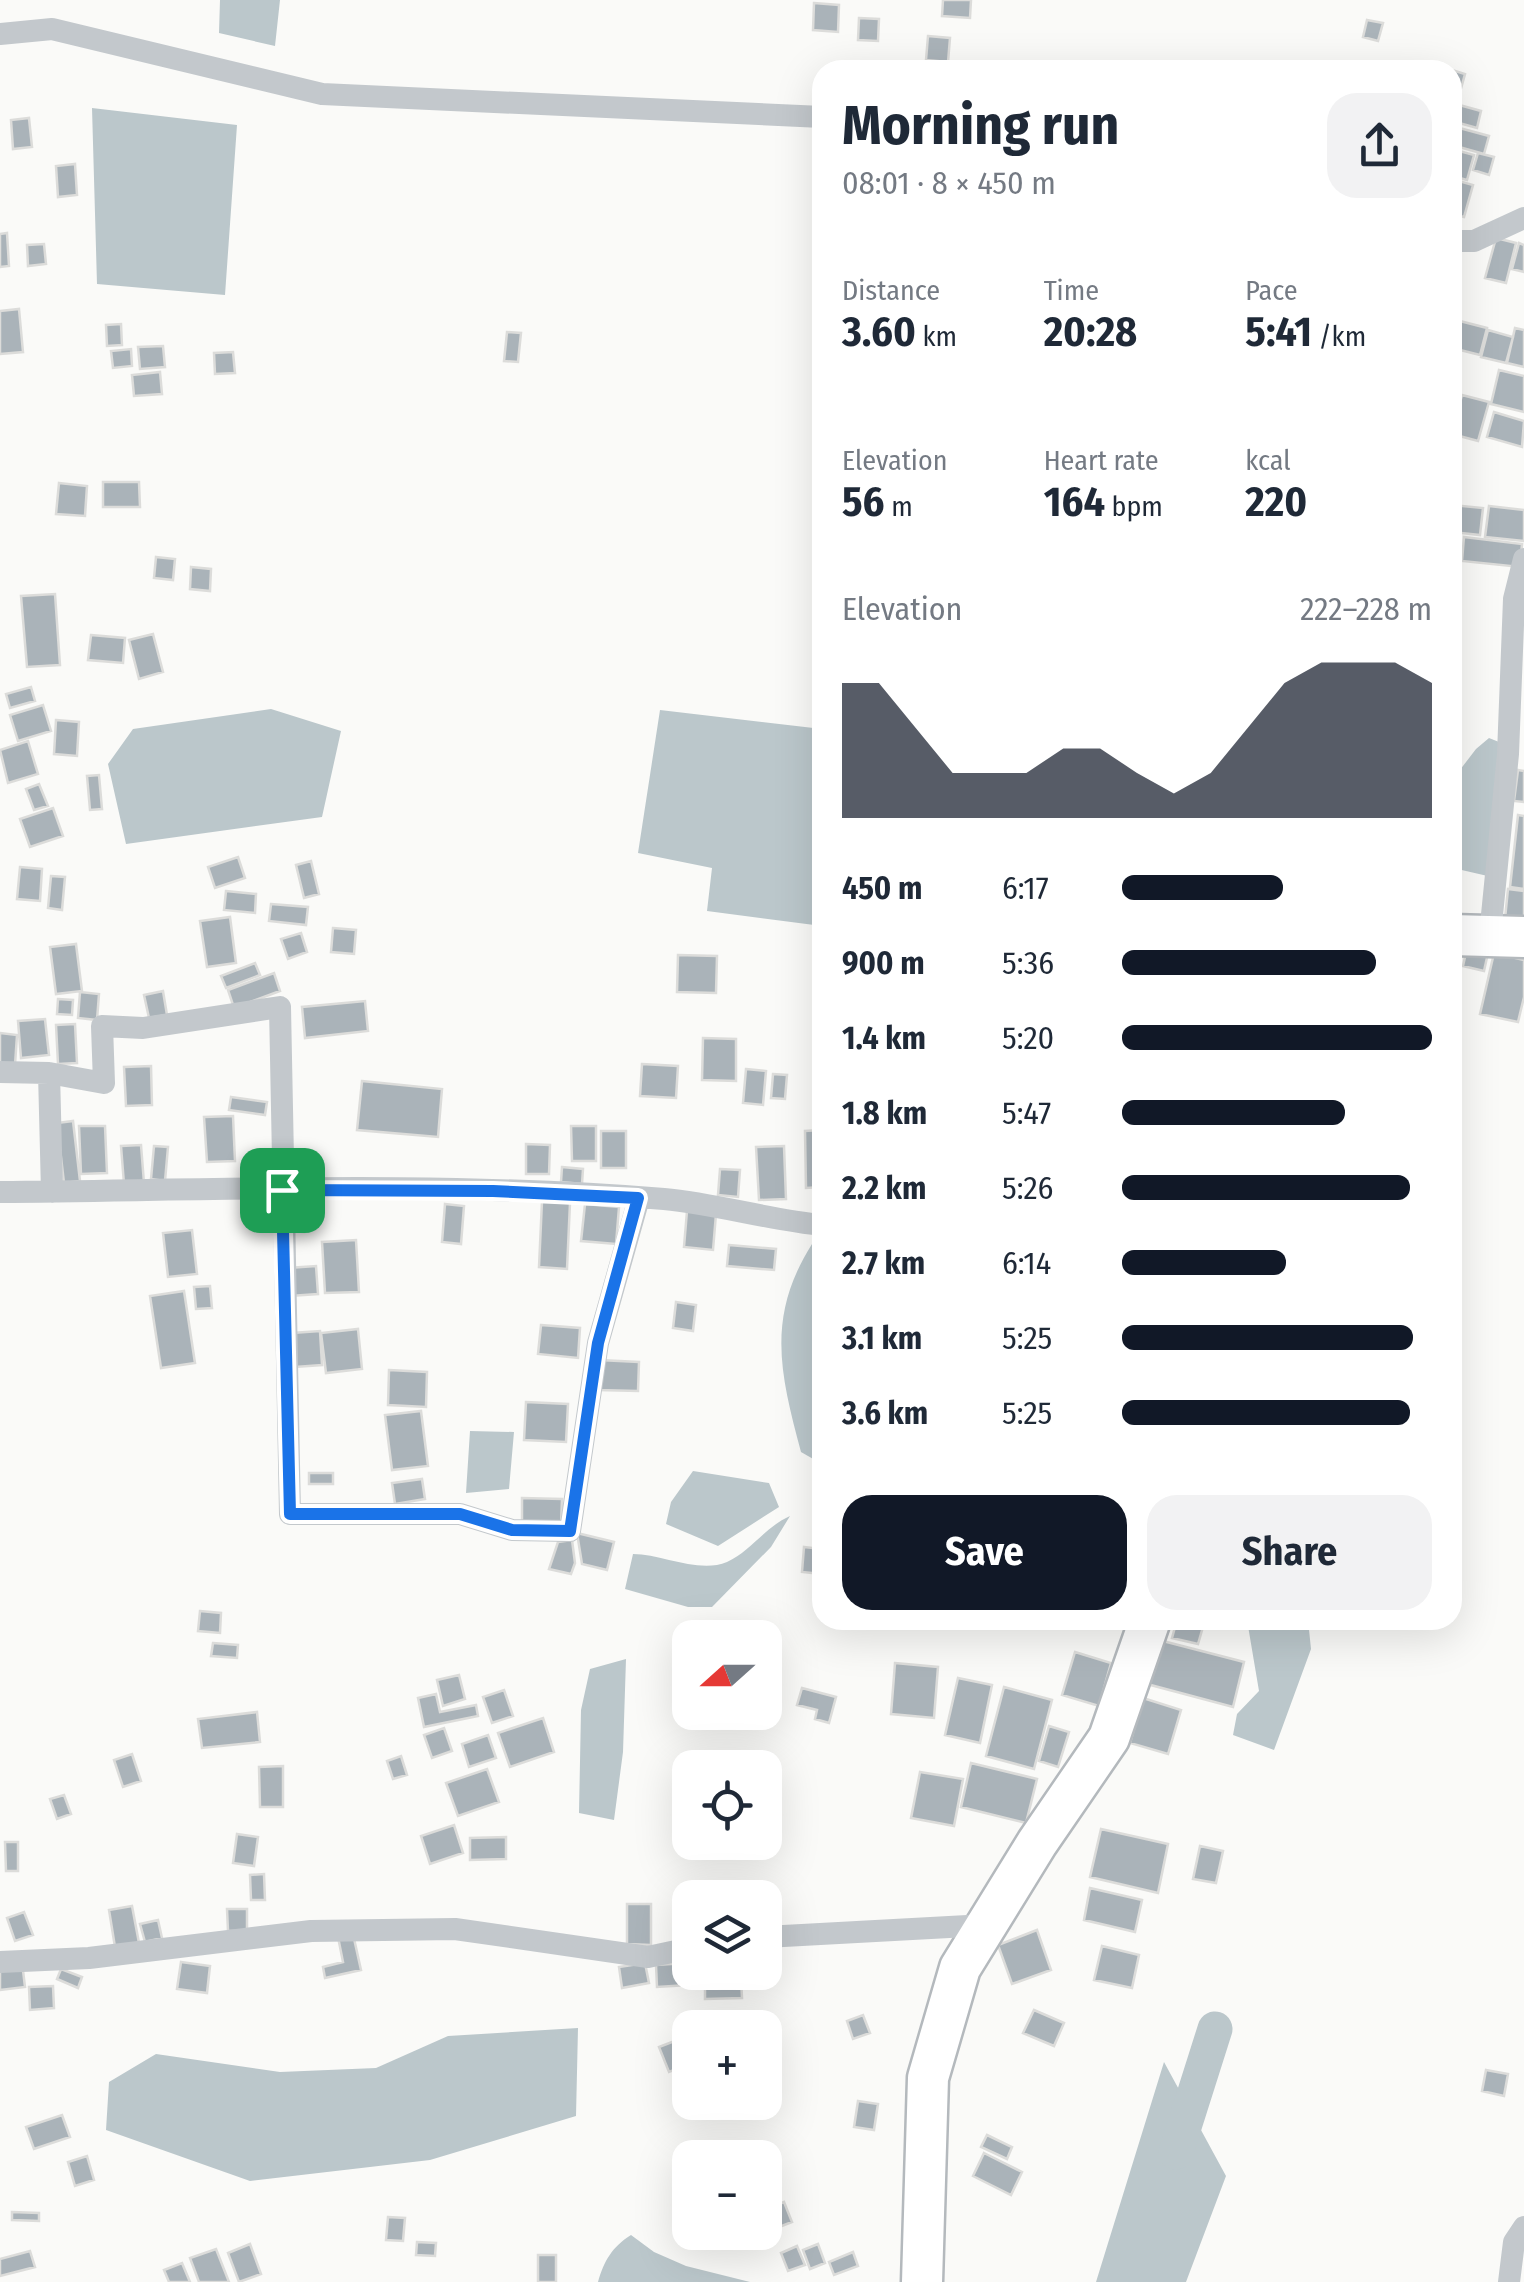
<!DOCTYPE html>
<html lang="en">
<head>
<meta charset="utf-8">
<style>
	body { margin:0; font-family:"Fira Sans Condensed",sans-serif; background:#f2f2f3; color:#1f2937; height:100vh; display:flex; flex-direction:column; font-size:38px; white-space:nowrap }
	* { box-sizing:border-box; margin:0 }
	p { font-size:32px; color:#747a83 }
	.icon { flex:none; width:55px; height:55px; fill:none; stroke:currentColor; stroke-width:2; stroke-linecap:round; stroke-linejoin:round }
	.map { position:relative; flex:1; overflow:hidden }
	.details { position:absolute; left:812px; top:60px; width:650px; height:1570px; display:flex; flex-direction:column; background:#fff; border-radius:30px; box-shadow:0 10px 40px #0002 }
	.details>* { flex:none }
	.needle { width:65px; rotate:249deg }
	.fabs { position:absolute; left:672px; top:1620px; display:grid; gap:20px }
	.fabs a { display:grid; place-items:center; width:110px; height:110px; border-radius:20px; background:#fff; box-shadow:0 10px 40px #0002; font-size:50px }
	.pin { position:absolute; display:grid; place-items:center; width:85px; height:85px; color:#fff; margin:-42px; border-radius:20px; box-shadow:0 5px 15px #0006 }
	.round { display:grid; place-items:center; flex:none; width:105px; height:105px; border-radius:30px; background:#f2f2f3 }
	.summary { display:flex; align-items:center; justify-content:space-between; height:170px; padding:0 30px }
	h1 { font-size:55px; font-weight:700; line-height:75px }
	.figures { display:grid; grid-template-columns:repeat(3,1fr); gap:15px; height:170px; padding:10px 30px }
	.figures div { display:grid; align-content:center }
	.figures b { font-size:42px; font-weight:700 }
	.figures small { font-size:28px; font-weight:400 }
	.figures p { font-size:28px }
	.chart { height:280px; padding:20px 30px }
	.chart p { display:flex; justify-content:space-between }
	.chart svg { width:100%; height:180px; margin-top:10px; fill:#111827; opacity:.7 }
	.button { display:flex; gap:20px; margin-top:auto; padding:20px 30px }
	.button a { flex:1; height:115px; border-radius:30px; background:#111827; color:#fff; font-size:40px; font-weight:700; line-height:115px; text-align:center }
	.button a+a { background:#f2f2f3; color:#1f2937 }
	ul { padding:0 30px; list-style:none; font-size:32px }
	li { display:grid; grid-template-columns:160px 120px 1fr; align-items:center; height:75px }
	li i { height:25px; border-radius:12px; background:#111827 }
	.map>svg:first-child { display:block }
	.water { fill:#bbc7cb }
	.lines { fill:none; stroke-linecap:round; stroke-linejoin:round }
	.river { stroke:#bbc7cb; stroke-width:35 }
	.building { fill:#aab3b9; stroke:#dcdcda; stroke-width:2.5 }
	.highway-casing { stroke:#b4b9bd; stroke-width:45 }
	.street { stroke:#c3c8cc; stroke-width:22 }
	.highway { stroke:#fff; stroke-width:40 }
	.route-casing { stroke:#fff; stroke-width:20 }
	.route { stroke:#1a73e8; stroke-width:12 }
</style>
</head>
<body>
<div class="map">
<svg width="1524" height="2282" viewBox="0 0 1524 2282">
	<rect width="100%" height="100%" fill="#fafaf8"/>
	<path class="water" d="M220 0H280L275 46 219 33Z
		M92 108 237 125 225 295 97 284Z
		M271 709 341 731 322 817 126 844 108 764 133 729Z
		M660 710 822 729V926L707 911 712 868 638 853Z
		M1489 738 1499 742 1492 877 1453 868V779L1476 749Z
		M812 1244H822V1464L801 1452C780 1373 766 1317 812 1244Z
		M470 1431 514 1432 509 1489 466 1493Z
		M693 1471 769 1483 779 1507 718 1546 666 1524 671 1502Z
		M790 1516 771 1547 712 1607H688L625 1589 633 1554C662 1554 699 1574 727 1562 751 1551 765 1527 790 1516Z
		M1247 1620H1308L1311 1649 1274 1750 1233 1735 1237 1714 1259 1691Z
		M626 1659 623 1752 614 1820 579 1813 581 1710 590 1669Z
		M578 2028 576 2116 430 2160 250 2181 106 2130 109 2082 156 2054 280 2072 376 2068 448 2036Z
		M1164 2062 1226 2176 1186 2282H1096Z
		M631 2235 654 2252 686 2266 750 2282H598C604 2261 612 2247 631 2235Z"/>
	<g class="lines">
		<path class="river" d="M1176 2152 1215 2029"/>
	</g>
	<path class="building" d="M943 0H971L970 18 942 16Z
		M814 3 839 5 838 32 813 30Z
		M859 18 879 19 878 41 858 40Z
		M1367 20 1383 23 1378 41 1363 37Z
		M928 36 950 38 948 62 926 60Z
		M1452 70 1465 74 1458 99 1452 98Z
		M1452 103 1481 111 1477 128 1452 121Z
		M29 118 32 147 13 149 11 120Z
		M1452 126 1489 136 1484 154 1452 145Z
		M1452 149 1474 155 1467 180 1452 176Z
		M1478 153 1494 157 1489 175 1473 170Z
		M75 164 77 195 58 197 56 166Z
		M1452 179 1473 185 1464 217 1452 214Z
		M7 233 9 266 0 267V234Z
		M1496 238 1516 243 1506 283 1485 278Z
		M1519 243 1524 245V272L1512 269Z
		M44 244 46 264 28 266 27 245Z
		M19 309 23 352 0 354V311Z
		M1452 319 1487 328 1480 355 1452 348Z
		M121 324 122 345 107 346 106 325Z
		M1515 328 1524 330V367L1507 363Z
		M1488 330 1513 337 1506 363 1481 357Z
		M507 332 521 333 518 362 504 361Z
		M163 346 165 367 140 369 138 347Z
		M131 349 132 366 113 368 111 351Z
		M233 352 235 373 215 374 214 353Z
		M1499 370 1524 376V412L1491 404Z
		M160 372 162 394 134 396 132 375Z
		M1462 395 1489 402 1478 441 1452 434Z
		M1494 412 1524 421 1522 447 1487 437Z
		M103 482H139L140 507H103Z
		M59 483 87 486 85 516 56 514Z
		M1452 505 1483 508 1480 535 1452 532Z
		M1489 506 1524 510V541L1485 537Z
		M1464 537 1522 544 1520 567 1462 561Z
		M156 557 175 559 173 580 154 578Z
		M191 567 211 569 210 591 190 589Z
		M55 594 60 665 27 667 21 596Z
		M153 634 163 672 139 679 129 640Z
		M91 635 125 638 123 663 88 660Z
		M31 687 35 701 10 708 6 694Z
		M43 705 51 731 18 741 10 715Z
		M56 720 79 722 77 756 54 754Z
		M28 741 38 774 8 783 0 750Z
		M1518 770 1524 771V802L1514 801Z
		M99 775 102 809 90 810 87 776Z
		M39 784 48 806 34 810 26 789Z
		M53 808 63 836 30 847 20 819Z
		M1518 815 1524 816V889L1510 887Z
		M238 857 245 878 215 888 208 867Z
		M311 861 319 894 304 898 296 865Z
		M20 867 42 869 40 901 17 899Z
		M51 876 65 877 62 910 48 908Z
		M1508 889 1524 891V921L1505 919Z
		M226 891 256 894 255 913 224 910Z
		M271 904 308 907 306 925 269 921Z
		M230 917 236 963 207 967 200 921Z
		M333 928 356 930 354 954 331 952Z
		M301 933 307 952 288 959 281 939Z
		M1469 939 1490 944 1484 971 1463 966Z
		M76 944 82 991 56 994 50 947Z
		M1494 953 1524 960V997L1518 1022 1480 1014Z
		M678 955 717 956 716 993 677 992Z
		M255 963 260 975 226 988 221 976Z
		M274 973 280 991 234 1008 228 990Z
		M163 991 167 1015 149 1018 144 995Z
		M80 992 99 994 97 1020 78 1018Z
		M58 999 73 1000 72 1015 57 1014Z
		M365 1001 368 1031 305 1038 302 1007Z
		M45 1019 49 1055 21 1058 18 1021Z
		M75 1024 77 1063 58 1064 56 1025Z
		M0 1033 17 1035 15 1065 0 1064Z
		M703 1038 736 1039V1081L702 1080Z
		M642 1064 678 1066 676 1098 640 1096Z
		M151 1066 152 1105 126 1106 124 1067Z
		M746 1069 766 1071 763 1105 743 1103Z
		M773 1074 787 1075 785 1099 771 1098Z
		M362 1081 442 1089 438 1137 357 1130Z
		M231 1097 267 1102 265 1115 229 1110Z
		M233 1116 235 1161 207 1162 204 1117Z
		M73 1121 80 1181 64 1183 57 1123Z
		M79 1126H105L107 1173 81 1174Z
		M571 1126H596V1161H572Z
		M820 1130 822 1187 806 1188 805 1131Z
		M601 1131H626V1168H601Z
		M526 1144 550 1145 549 1174H526Z
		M141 1145 144 1183 124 1184 121 1146Z
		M154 1146 168 1147 165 1181 151 1179Z
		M784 1146 786 1199 759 1200 756 1147Z
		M562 1167 583 1169 582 1184 561 1182Z
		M720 1169 740 1170 738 1197 718 1195Z
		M290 1198 305 1199 304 1232 289 1231Z
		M542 1201 570 1203 567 1269 539 1267Z
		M445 1204 464 1206 461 1244 442 1242Z
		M585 1204 619 1207 616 1244 581 1241Z
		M687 1211 716 1214 713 1250 684 1247Z
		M192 1230 197 1274 168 1277 163 1233Z
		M356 1240 359 1292 325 1293 322 1242Z
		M729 1245 776 1249 774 1270 727 1266Z
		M316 1266 318 1294 290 1296 288 1268Z
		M210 1286 212 1308 196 1309 194 1287Z
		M184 1291 195 1363 161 1368 150 1296Z
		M676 1302 696 1305 693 1331 673 1328Z
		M541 1325 580 1328 578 1358 538 1354Z
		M358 1329 362 1369 326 1373 321 1333Z
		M320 1331 322 1365 295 1367 292 1333Z
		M599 1360 639 1362 638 1391 598 1390Z
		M389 1370 427 1372 426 1407 388 1405Z
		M526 1402 568 1404 566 1442 524 1440Z
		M421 1411 428 1466 392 1470 385 1415Z
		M309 1473H333V1484H309Z
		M422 1479 425 1499 395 1504 392 1483Z
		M522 1498 562 1499 561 1527 522 1526Z
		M577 1533 614 1542 607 1570 582 1564Z
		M572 1540 575 1563 571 1574 549 1569 558 1542Z
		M804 1547 822 1549V1574L802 1572Z
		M200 1611 221 1613 220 1633 198 1631Z
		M1177 1620H1205L1198 1644 1172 1638Z
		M1159 1640 1244 1662 1233 1707 1147 1684Z
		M213 1643 238 1645 237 1658 211 1656Z
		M1075 1652 1111 1663 1099 1706 1062 1695Z
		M895 1663 938 1667 934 1718 891 1714Z
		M459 1675 465 1699 443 1706 437 1680Z
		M958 1678 992 1685 980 1743 945 1735Z
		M1004 1687 1052 1700 1034 1769 986 1756Z
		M802 1688 836 1697 829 1723 815 1719 817 1710 797 1705Z
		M504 1690 513 1716 492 1723 483 1697Z
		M436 1694 440 1712 476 1705 478 1716 424 1727 418 1698Z
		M1143 1698 1181 1710 1168 1754 1130 1743Z
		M257 1712 260 1742 202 1748 198 1719Z
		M543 1718 554 1752 510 1767 498 1733Z
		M1049 1726 1069 1732 1058 1767 1039 1761Z
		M444 1728 452 1751 432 1758 424 1735Z
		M488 1735 496 1758 469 1767 462 1744Z
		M132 1754 141 1781 123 1787 114 1760Z
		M401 1756 407 1775 393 1779 387 1761Z
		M971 1763 1037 1779 1026 1823 961 1807Z
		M283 1766V1807H260L259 1767Z
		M487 1769 499 1802 458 1816 446 1783Z
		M920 1772 963 1779 954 1826 911 1818Z
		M64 1795 71 1814 57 1819 50 1799Z
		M454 1825 463 1853 430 1864 421 1836Z
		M1101 1829 1168 1844 1158 1893 1090 1877Z
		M237 1834 258 1837 254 1866 233 1863Z
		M506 1837V1859L470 1860V1838Z
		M5 1842H18V1871H6Z
		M1200 1846 1223 1851 1216 1883 1193 1879Z
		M264 1874 265 1900H251L250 1875Z
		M1090 1888 1142 1900 1135 1932 1084 1920Z
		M627 1904H651V1945L627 1944Z
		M132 1906 139 1943 115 1947 109 1910Z
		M227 1909H247V1931H228Z
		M24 1912 33 1935 15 1941 7 1918Z
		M158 1920 162 1938 145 1942 140 1924Z
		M1037 1930 1051 1970 1012 1984 998 1945Z
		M353 1934 361 1970 325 1978 323 1967 343 1962 338 1937Z
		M1102 1946 1139 1955 1132 1988 1094 1980Z
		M22 1962 25 1987 0 1990V1965Z
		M181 1962 210 1966 207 1993 177 1989Z
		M645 1963 649 1983 622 1988 619 1967Z
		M687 1963 688 1985 657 1987 656 1965Z
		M61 1969 82 1977 78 1988 57 1979Z
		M705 1977H741L742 1998 705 1999Z
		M53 1986 54 2008 30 2010 29 1987Z
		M1034 2010 1064 2023 1054 2046 1023 2033Z
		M863 2015 870 2033 853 2039 847 2021Z
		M690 2035V2064L669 2072 659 2047Z
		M1486 2070 1508 2074 1504 2096 1482 2091Z
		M858 2101 878 2104 874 2130 854 2127Z
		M62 2115 70 2137 34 2149 26 2127Z
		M987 2135 1012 2147 1007 2159 981 2147Z
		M984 2153 1022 2172 1011 2195 973 2176Z
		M87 2156 94 2180 75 2186 68 2162Z
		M784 2202 792 2222 769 2231 765 2210Z
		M12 2212 39 2213V2221L12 2220Z
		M690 2214V2232L704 2233 685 2241 676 2219Z
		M388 2217 405 2218 403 2241 386 2240Z
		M417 2242 436 2243 435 2256 416 2255Z
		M250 2244 261 2274 239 2282 228 2253Z
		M818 2244 825 2263 810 2269 803 2250Z
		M797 2246 805 2265 788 2271 781 2253Z
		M216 2249 229 2282H199L190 2258Z
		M30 2251 35 2267 0 2276V2259Z
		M853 2252 858 2266 834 2275 829 2262Z
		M538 2255H556V2282H538Z
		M182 2263 190 2282H169L164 2270Z"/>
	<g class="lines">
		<g class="highway-casing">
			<path id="highway" d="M1452 935 1524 937
				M922 2282 928 2078 960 1968 1037 1843 1109 1738 1150 1620"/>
		</g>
		<path class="street" d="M0 34 52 29 322 94 822 117
			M1452 241H1474L1524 218
			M1490 935 1508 754 1514 599 1524 559
			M0 1072 49 1073 52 1192
			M49 1073 104 1083 102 1026 143 1028 280 1007 290 1514H460L512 1530 570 1531 598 1343 639 1198
			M0 1192C221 1190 444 1181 664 1199 718 1204 769 1220 822 1225
			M765 1937 986 1925
			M0 1962 89 1958 311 1931 455 1929 648 1957 690 1948
			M1509 2282 1514 2242 1524 2227"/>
		<use href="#highway" class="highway"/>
	</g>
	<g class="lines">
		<g class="route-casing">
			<path id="route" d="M282 1190 493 1191 638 1198 598 1343 570 1531 512 1530 460 1514H290Z"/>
		</g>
		<use href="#route" class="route"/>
	</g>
</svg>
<div class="fabs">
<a><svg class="needle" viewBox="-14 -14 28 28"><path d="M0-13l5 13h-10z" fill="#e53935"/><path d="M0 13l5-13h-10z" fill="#747a83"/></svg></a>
<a><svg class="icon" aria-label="locate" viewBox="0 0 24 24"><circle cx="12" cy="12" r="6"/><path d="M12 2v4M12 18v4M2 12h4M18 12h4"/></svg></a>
<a><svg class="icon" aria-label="layers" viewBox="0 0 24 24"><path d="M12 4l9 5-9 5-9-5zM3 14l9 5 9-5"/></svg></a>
<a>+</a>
<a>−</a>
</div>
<div class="pin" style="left:282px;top:1190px;background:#1e9e55"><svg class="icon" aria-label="arrive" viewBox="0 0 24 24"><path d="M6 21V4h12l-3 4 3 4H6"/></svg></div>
<section class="details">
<div class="summary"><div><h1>Morning run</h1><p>08:01 · 8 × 450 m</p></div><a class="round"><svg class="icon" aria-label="share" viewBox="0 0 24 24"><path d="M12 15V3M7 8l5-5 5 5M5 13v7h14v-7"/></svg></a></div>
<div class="figures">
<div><p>Distance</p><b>3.60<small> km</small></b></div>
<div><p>Time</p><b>20:28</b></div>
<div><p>Pace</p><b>5:41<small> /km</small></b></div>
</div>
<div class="figures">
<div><p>Elevation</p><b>56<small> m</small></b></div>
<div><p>Heart rate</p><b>164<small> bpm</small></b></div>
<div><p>kcal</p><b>220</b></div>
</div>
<div class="chart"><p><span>Elevation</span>222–228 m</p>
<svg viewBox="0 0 160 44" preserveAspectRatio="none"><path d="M0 44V11L10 11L20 22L30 33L40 33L50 33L60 27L70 27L80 33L90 38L100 33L110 22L120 11L130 6L140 6L150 6L160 11V44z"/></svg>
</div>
<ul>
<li><b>450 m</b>6:17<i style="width:52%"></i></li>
<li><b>900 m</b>5:36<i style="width:82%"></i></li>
<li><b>1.4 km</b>5:20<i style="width:100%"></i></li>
<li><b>1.8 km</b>5:47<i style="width:72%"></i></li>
<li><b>2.2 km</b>5:26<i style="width:93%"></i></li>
<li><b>2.7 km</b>6:14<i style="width:53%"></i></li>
<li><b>3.1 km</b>5:25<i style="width:94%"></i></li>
<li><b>3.6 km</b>5:25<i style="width:93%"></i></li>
</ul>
<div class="button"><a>Save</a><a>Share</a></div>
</section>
</div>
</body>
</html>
